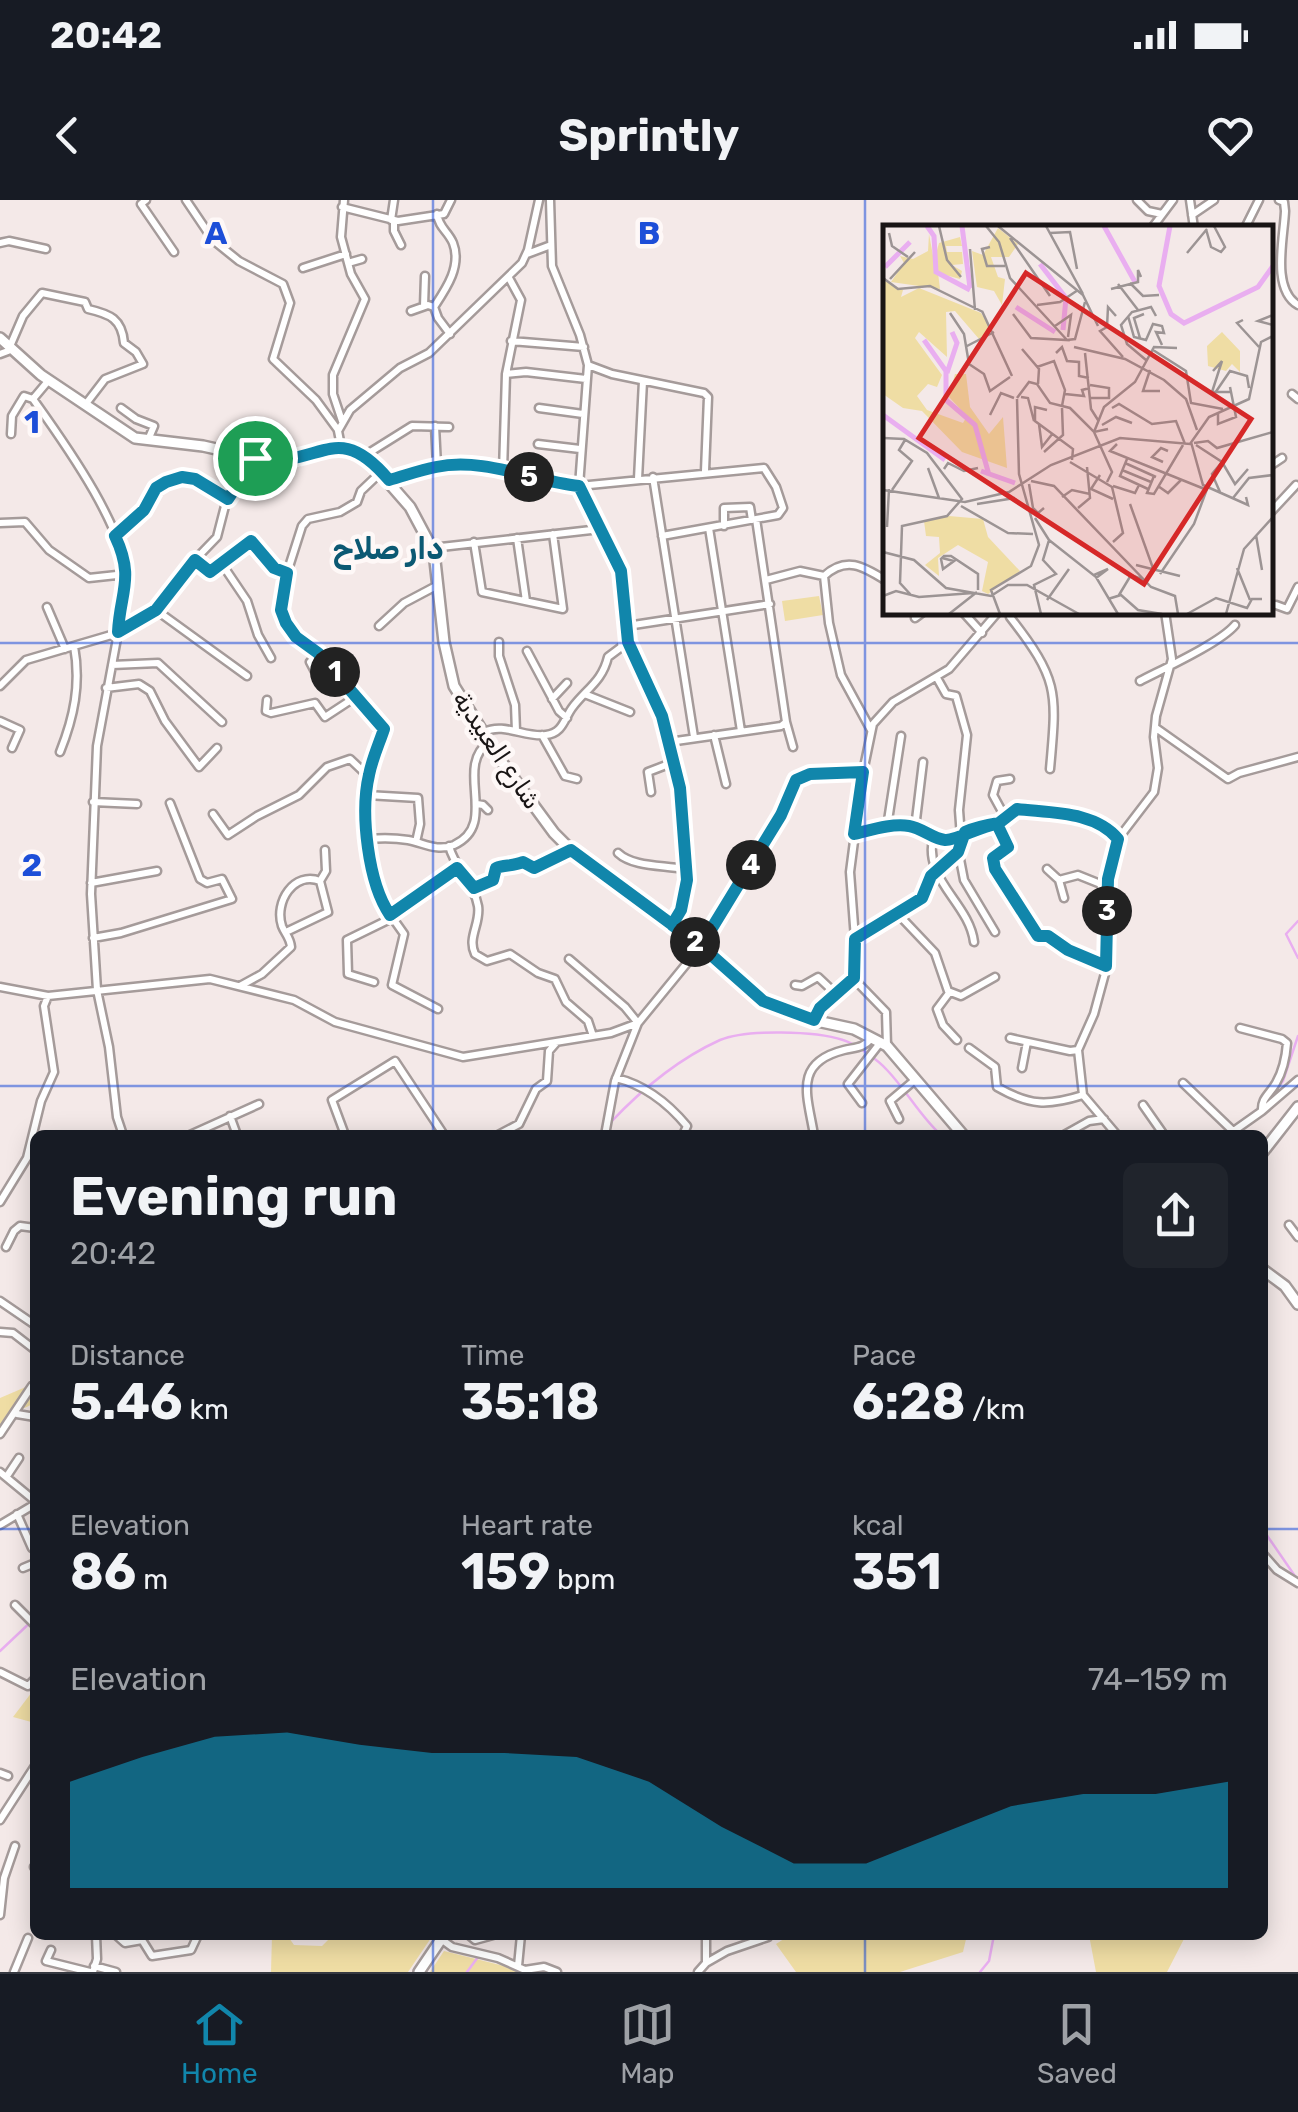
<!DOCTYPE html>
<html lang="en">
<head>
<meta charset="utf-8">
<style>
	body { margin:0; font-family:Rubik,"Noto Sans Arabic",sans-serif; background:#20242c; color:#f1f3f6; height:100vh; display:flex; flex-direction:column; font-size:38px; white-space:nowrap }
	* { box-sizing:border-box; margin:0 }
	p { font-size:32px; color:#9ea1a6 }
	.icon { flex:none; width:55px; height:55px; fill:none; stroke:currentColor; stroke-width:2; stroke-linecap:round; stroke-linejoin:round }
	.map { position:relative; flex:1; overflow:hidden }
	.side { position:absolute; left:30px; top:930px; width:1238px; height:810px; display:flex; flex-direction:column; background:#171b24; border-radius:15px; box-shadow:0 5px 25px #0003 }
	.side>* { flex:none }
	.pin { position:absolute; display:grid; place-items:center; width:85px; height:85px; color:#fff; margin:-42px; border:5px solid #fff; border-radius:50%; box-shadow:0 2px 10px #0007 }
	.km { position:absolute; width:50px; height:50px; margin:-25px; border-radius:50%; background:#222; color:#fff; font-size:28px; line-height:50px; text-align:center }
	.round { display:grid; place-items:center; flex:none; width:105px; height:105px; border-radius:15px; background:#20242c }
	.headline { display:flex; align-items:center; justify-content:space-between; height:170px; padding:0 40px }
	h1 { font-size:55px; font-weight:700; line-height:75px }
	.stats { display:grid; grid-template-columns:repeat(3,1fr); gap:15px; height:170px; padding:10px 40px }
	.stats div { display:grid; align-content:center }
	.stats b { font-size:50px; font-weight:700 }
	.stats small { font-size:28px; font-weight:400 }
	.stats p { font-size:28px }
	.chart { height:280px; padding:20px 40px }
	.chart p { display:flex; justify-content:space-between }
	.chart svg { width:100%; height:180px; margin-top:10px; fill:#1186ab; opacity:.7 }
	.status { display:flex; justify-content:space-between; align-items:center; height:70px; padding:0 50px; background:#171b24; direction:ltr }
	.status svg { height:28px; fill:currentColor }
	header { display:flex; justify-content:space-between; align-items:center; height:130px; padding:0 40px; background:#171b24; font-size:45px; font-weight:700 }
	.tabs { display:flex; justify-content:space-around; align-items:center; height:140px; border-top:2px solid #363941; background:#171b24; font-size:28px; color:#9ea1a6 }
	.tabs a { display:grid; justify-items:center; gap:5px }
	.tabs .current { color:#1186ab }
	.map>svg:first-child { display:block }
	.green { fill:#efdda4 }
	.lines { fill:none; stroke-linecap:round; stroke-linejoin:round }
	.stream { stroke:#e9aef0; stroke-width:2.5 }
	.minor-casing { stroke:#a59b9a; stroke-width:11 }
	.major-casing { stroke:#a59b9a; stroke-width:14 }
	.minor { stroke:#fff; stroke-width:6 }
	.major { stroke:#fff; stroke-width:9 }
	.route-casing { stroke:#fff; stroke-width:20 }
	.route { stroke:#1186ab; stroke-width:12 }
	.grid { fill:none; stroke:#1d4ed8; stroke-width:2.5; stroke-opacity:0.55 }
	.labels { text-anchor:middle; dominant-baseline:central; stroke-width:9; stroke-linejoin:round; paint-order:stroke }
	.street-label { font-size:25px; fill:#191515; stroke:#fef8f7 }
	.quarter-label { font-size:30px; font-weight:bold; fill:#0b5973; stroke:#fef8f7 }
	.inset-river { fill:none; stroke:#e9aef0; stroke-width:5 }
	.inset-road { fill:none; stroke:#9c9494; stroke-width:2.5 }
	.view { fill:#d62828; fill-opacity:0.15; stroke:#d62828; stroke-width:5 }
	.inset-edge { fill:none; stroke:#191515; stroke-width:5 }
	.grid-label { font-size:32px; text-anchor:middle; font-weight:bold; fill:#1d4ed8; stroke:#fef8f7; stroke-width:9; stroke-linejoin:round; paint-order:stroke }
</style>
</head>
<body>
<div class="status"><b>20:42</b><svg viewBox="0 0 49 12"><path d="M0 12V9h3v3zM5 12V6h3v6zM10 12V3h3v9zM15 12V0h3v12zM26 1h20v11H26zM47 4h2v5h-2z"/></svg></div>
<header><svg class="icon" aria-label="back" viewBox="0 0 24 24"><path d="M15 5l-7 7 7 7"/></svg>Sprintly<svg class="icon" aria-label="heart" viewBox="0 0 24 24"><path d="M12 20l-8-8c-3-5 5-10 8-4 3-6 11-1 8 4z"/></svg></header>
<div class="map">
<svg width="1298" height="1772" viewBox="0 0 1298 1772">
	<rect width="100%" height="100%" fill="#f4e9e8"/>
	<path class="green" d="M819 396 823 415 785 421 782 401Z
		M35 1183C35 1213 30 1201 11 1216 7 1220 4 1226 0 1231V1198Z
		M35 1488V1523L13 1517Z
		M272 1735H287L294 1745 322 1746 333 1735H433L408 1772H271Z
		M790 1735H967L963 1752 900 1772H796L776 1744Z
		M1089 1735H1186L1167 1772H1096Z
		M444 1751 528 1772H430Z"/>
	<g class="lines">
		<path class="stream" d="M1298 721 1286 734 1298 758
			M1268 900 1283 881 1298 836
			M610 923C641 890 678 859 720 840 746 829 816 831 843 840 856 844 878 860 887 870 907 891 920 916 941 935
			M1236 925 1258 909
			M1262 1320 1266 1334 1297 1379
			M0 1451 35 1418
			M467 1772 478 1757
			M980 1772 989 1761 994 1735"/>
		<g class="minor-casing">
			<path id="minor" d="M146 0 141 4 174 52
				M186 0 213 40 239 61 283 84 290 103 273 159 316 200 338 230
				M550 0 552 66 580 135 588 165 579 286 617 360 623 385 628 442 662 515 680 588 686 666 683 669C663 665 633 667 618 653
				M1137 0 1148 11 1162 14
				M1190 0 1194 28
				M1279 0 1284 2 1285 11C1284 38 1271 89 1298 105
				M342 7 398 21 444 14 451 0
				M437 14C439 28 448 31 453 43 462 66 446 89 434 107L438 118 450 134
				M1192 15 1214 0
				M391 20 394 0
				M394 20V31L401 45
				M1152 28 1173 0
				M1245 28 1259 0
				M0 43 9 41 46 49
				M527 54 551 45
				M348 63 362 59
				M303 68 346 54
				M424 106 425 76
				M411 111 428 105 434 107
				M511 141 584 147
				M0 154 8 151 23 116 42 93 85 102 88 109C110 114 122 119 124 143L136 152 143 164 105 179 85 205
				M588 165 612 174 704 193 708 197 705 271
				M506 174 526 172 586 179
				M1292 194 1298 199
				M121 208 136 219 154 226 148 240
				M539 208 583 214
				M342 221 333 194V175L365 99 351 74 341 37 344 0
				M435 226 437 266
				M11 234 12 216 24 196 33 199
				M538 244 580 249
				M341 246 338 231 350 210 400 168 429 153 522 63 528 50 539 0
				M364 256 412 226 449 227
				M1270 266 1282 258
				M503 271 506 174 521 100 509 78
				M381 272 361 291 357 302 340 312 308 319 302 326 287 373 281 409 296 437 319 453 384 529 367 587 371 676 382 703 404 734 392 785 438 809
				M653 277 694 537
				M638 279 643 181
				M389 280 452 265 488 267 579 286 764 268 776 287 783 308 778 315 662 336
				M1270 313 1296 285
				M0 323 25 322 49 350 89 378 126 374
				M724 326V308L750 307 752 320
				M709 328 741 531
				M115 337C125 330 138 319 145 309 156 292 167 270 194 279 206 282 218 293 228 299
				M517 338 526 401
				M474 342 482 392 563 409 553 334
				M432 348 600 329
				M195 360 209 372 222 364
				M824 376C846 356 863 366 885 380
				M766 380 800 371 824 376 829 423 841 475 871 530
				M1276 405 1287 409 1298 387
				M47 407 65 449
				M156 410 247 476
				M963 412 982 433
				M1011 412 1010 417C1059 480 1057 491 1050 569
				M915 418 923 412
				M379 426 404 403 438 385
				M627 426 770 404
				M499 442V456L515 505 516 531
				M527 451 559 511 567 518
				M319 453 310 462 321 483 329 489 342 480
				M271 458 258 435 247 401 222 364 251 341 274 368 287 373
				M112 465 158 463 222 522
				M1140 481C1163 469 1220 443 1235 425
				M0 486 26 460 118 433C119 417 126 402 127 387 131 335 63 241 33 199L49 180
				M106 488 139 484 150 491 165 521 199 567 217 548
				M587 495 630 512
				M552 499 567 483
				M267 500 266 511 271 513 315 503 325 517 357 496
				M0 521 20 530 12 548
				M786 522 793 547
				M1156 528 1228 579 1239 573 1298 557
				M484 532C504 522 525 538 546 535 563 533 564 519 572 508 586 489 602 482 608 457L628 442
				M542 535 565 576 577 579
				M714 535 726 584
				M669 542 781 526 786 522 756 319
				M60 552C74 517 81 484 74 446
				M651 592 648 572 674 562
				M367 595 418 598 420 624 416 642
				M93 602 137 604
				M477 604 483 605 488 610
				M213 614 228 635 257 616 299 595 327 567 350 559 368 576
				M1005 617 993 595 997 581 1010 579
				M997 623 1007 647 993 657 995 669 1038 736H1048L1068 750 1106 765
				M887 627 901 536
				M915 628 923 562
				M855 634C871 630 889 624 905 626 926 628 939 644 961 637L959 610 967 535 956 496 946 494 937 478
				M934 635C921 679 969 702 974 742
				M369 639C382 638 395 638 408 640 424 643 437 652 454 645 500 624 453 567 489 542
				M449 646C455 669 474 683 478 706 481 723 467 738 475 754L487 761 510 754 538 773 555 779 566 802 588 821 593 836
				M959 654 964 680 995 732
				M1047 669 1059 680 1064 698
				M1059 680 1078 675 1108 687
				M320 681 326 671 325 650
				M91 683 157 671
				M474 688 493 680 496 669 523 662 534 668 570 650
				M898 714 935 753 948 791 961 796 995 777
				M390 715 457 668
				M672 725C682 708 688 688 685 668
				M93 738 121 733 232 699 222 679 207 683 200 679 170 603
				M855 739 922 698 931 676 958 652 965 633 999 623 1017 609C1050 613 1095 611 1118 639
				M569 759 625 807 638 823 615 881 605 935
				M374 782 348 774 347 740 392 718
				M795 785 802 786 818 777 837 795
				M240 786 262 774 291 747C290 737 285 734 282 726 274 702 294 671 320 681L328 712 286 732
				M0 787 48 796 210 779 294 800 335 822 463 857 611 833 638 823 701 746 781 615 796 580 810 574 863 572
				M949 793 937 809 943 825 957 840
				M814 820 819 808 853 778
				M1010 838 1070 851 1078 850
				M887 846 886 812 853 778 855 739 850 672 863 572 873 524 893 502 949 469 998 412
				M969 848 995 867 997 887C1030 906 1048 906 1083 895
				M1022 868 1027 842
				M616 878C645 885 667 902 687 926L683 935
				M1183 883 1234 932
				M862 903 848 884 880 843
				M1143 905 1164 935
				M1262 911 1298 880
				M230 916 237 935
				M899 919 890 901 916 879
				M123 935 117 917 109 847 97 790 91 694 97 546 118 433 156 410 189 366 217 337 225 306 255 259
				M190 935 259 904
				M345 935 332 900 395 861 444 935
				M498 935 519 924 536 889 547 881 549 851 556 843
				M814 935C808 897 792 863 844 850 857 847 863 848 872 838
				M1064 935 1089 921 1104 919
				M1117 935 1083 895 1078 850 1094 814 1107 766 1108 679 1113 656 1118 639 1154 592 1158 568 1154 537 1156 516 1172 459 1165 412
				M1228 935 1262 911C1261 898 1270 894 1276 883 1283 871 1286 857 1287 843L1282 839 1240 828
				M0 1002 27 958 41 901 54 872 44 806 48 796
				M1289 1025 1298 1037
				M6 1047 14 1031 20 1026 35 1028
				M0 1101 35 1125
				M0 1132 13 1133 35 1150
				M17 1214 35 1217
				M0 1234 32 1186
				M0 1272 35 1301
				M7 1276 19 1258
				M17 1314 32 1348
				M0 1325 35 1304
				M1262 1353 1277 1370 1298 1383
				M23 1368 35 1363
				M15 1405 35 1425
				M0 1472 28 1486 35 1479
				M0 1573 8 1576
				M0 1620 35 1566
				M34 1667H35
				M0 1715 4 1678 15 1646
				M116 1735 125 1743 142 1740 152 1756 191 1750 198 1735
				M469 1735 475 1740 493 1735
				M441 1739 452 1747 498 1758 525 1770 544 1767 557 1772
				M51 1750 46 1761 90 1772
				M706 1763 727 1751 768 1737
				M94 1766 116 1772
				M518 1766 521 1735
				M14 1772 28 1738
				M93 1772 97 1759 96 1735
				M698 1772 706 1763V1735"/>
		</g>
		<g class="major-casing">
			<path id="major" d="M0 138 41 175 135 238 203 246 274 262 297 260 341 246 356 250 368 259 410 307 434 352 444 442 454 486 501 561 554 633 577 656 701 746 763 801 817 821 854 829 887 846 963 935
				M1262 953 1298 907
				M1262 1069 1285 1086 1298 1104
				M419 1772 444 1735"/>
		</g>
		<use href="#minor" class="minor"/>
		<use href="#major" class="major"/>
	</g>
	<g class="lines">
		<g class="route-casing">
			<path id="route" d="M255 258 228 299 195 279 182 277 166 282 156 288 144 310 115 336C135 378 120 392 118 432L156 410 195 360 210 372 251 341 274 368 287 373 281 410 286 423 296 437 318 453 384 529C379 544 372 559 369 575 360 613 368 683 390 715L457 668 474 688 493 680 496 668C504 665 514 666 523 662L534 668 571 650 701 746 763 801 814 820 820 808 854 778 855 739 922 698 931 676 958 652 965 632C976 627 987 625 999 623L1017 609C1050 613 1095 611 1118 639L1108 679 1106 766 1068 750 1048 736H1038L995 669 993 658 1008 647 997 624C980 626 956 641 945 640 933 639 922 628 909 626 892 623 871 630 854 634L863 572 810 574 796 580 781 615 701 746 672 725 681 710 687 680 680 588 662 516 628 442 621 371 579 286C532 281 484 257 436 267 420 270 404 276 389 280 335 216 321 270 255 258"/>
		</g>
		<use href="#route" class="route"/>
	</g>
	<path class="grid" d="M433 0V935M865 0V935M0 443H1298M0 886H1298M0 1329H35M1262 1329H1298M433 1735V1772M865 1735V1772"/>
	<g class="labels">
		<g class="street-label">
			<text transform="translate(497 550) rotate(56)">شارع العبيدية</text>
		</g>
		<g class="quarter-label">
			<text x="388" y="349">دار صلاح</text>
		</g>
	</g>
	<g transform="translate(883 25)">
		<rect width="390" height="390" fill="#f4e9e8"/>
		<path d="M115 3 135 19 126 32H108L115 52 122 54 119 80 111 66 94 62 89 26 100 30ZM46 9 51 36 56 18 77 12 79 21H63L64 27H79L80 39 69 40 79 46 77 54 55 48 57 64 8 57 21 38 17 31 30 34 45 26ZM0 55 20 65 18 72 36 63 98 88 109 106 96 114 72 86 63 87 64 132 36 107 32 113 59 150 54 162 45 159 34 171 44 185 80 198 84 191 66 172 72 149H83L87 182 106 209 120 192 124 243 79 227 39 186 20 183 0 169ZM339 107 357 126V147L349 139 343 146 325 141 324 121ZM66 291 100 294 105 312 137 346 105 369 99 366 105 337 75 320 55 333 56 351 42 340 57 328 56 312 43 311 41 296Z" fill="#efdda4"/>
		<path class="inset-river" d="M44 1 51 11 53 47 87 65M79 1 87 63M221 1 252 57M287 1 276 61 288 89 301 98 375 62 390 41M157 39 183 73 180 105M2 42 27 17M133 82 172 107M41 115 63 146V175L92 200 106 250M64 148 74 118 69 107M0 190 62 235M98 246 132 258"/>
		<path class="inset-road" d="M56 1 64 35 78 52M103 1 116 17 127 53 184 115 148 113 130 89M115 1 200 70 215 101M163 1 200 69M323 4 328 22 338 27 342 22 331 1M6 8 9 21 25 32M167 8 187 7 194 44M127 13 167 71M107 22 99 24 104 41H122M87 24 92 85M304 28 324 4M0 47 1 1M0 53 15 64 47 61 100 87M7 54 32 27M247 58 260 71 276 70M235 59 255 85M228 64 255 57V45L258 52M154 80 177 77 195 65M99 86 129 151M67 88 81 109 86 139 101 149 107 166 127 152M390 90 375 96 390 100M233 91 225 82 224 102 217 106 240 132M245 91 251 112 263 115 270 99 279 101 281 108 273 107 279 120M360 95 354 98 376 122M172 101 188 90 185 112M257 113 251 93 261 89M184 115 192 114 202 77M84 121 111 107M191 122 242 134 281 155 303 174 314 205M139 124 156 144 155 159M270 125 303 146 308 178 340 184M173 128 179 122 184 136 196 137V151L206 153M202 128 208 184 215 195M263 135 244 119 238 100 249 87 268 82 273 91M154 142 171 136 182 165 179 181M267 145 260 166H277M330 146 339 136 329 167H348M207 160 226 163V173H208M332 168 347 146 364 151 366 163M182 169 201 171 199 165 207 163M138 172 145 173 151 196M134 173 146 157 154 159 167 178 187 183 211 207 225 204M229 183 236 179 269 199 293 196 302 219M164 185 152 182V196L190 224 189 235M335 188V199L353 192 347 162M107 190 118 168 131 173M156 199 159 222 170 208M219 200 233 192 249 198M0 213 21 214 44 228 79 274 64 291 19 301 17 358 28 370M308 217 320 260 365 280 363 272M311 218 325 216 334 223 390 207M234 219 227 226 324 265M313 220 339 237 352 259 365 244M161 227 180 210 179 183M244 234 237 251 265 264M187 237 229 262 240 308 230 317M280 237 269 232 278 223 285 226M242 238 273 252M45 243 56 273M61 244 65 238 81 246 95 243M239 245 268 257M217 250 208 264 230 274M271 251 264 268 271 269 300 220M148 256 171 261 268 362 292 371 295 389M224 257 229 247 211 207 221 182 252 157 271 122 294 123M146 259 150 283 155 288 161 283M230 261 252 268 256 260M275 261 285 268 298 255M0 265 82 277 126 267 168 240 237 213 307 219 326 192 366 174 378 117 390 111M9 265 29 236 16 225 22 215M337 267 329 249 339 237M179 272 189 265 207 269M350 273 366 253 390 250M94 279 132 273M247 279 271 346M78 281 125 308 150 309M195 283 207 273 204 242M152 293 166 315 160 335 173 349 151 360 158 389M4 302 6 264M373 310 379 345M166 315 213 352 235 389M0 327 31 335 63 363 108 371 125 360H144L196 389M59 333 71 336 60 344 58 334 61 331H68L95 349V365M253 340 297 351M354 343 367 375M277 349 311 299 324 264M211 350 225 344 213 353M236 370 248 350 264 356M0 371 13 366 36 372 90 368M225 374 238 370 255 385 279 389M164 375 186 344M66 389 94 367M117 389 108 365 148 341 156 320 136 249 134 174M304 389 333 373 364 383 369 374H379M343 389 361 324 390 292"/>
		<path class="view" d="M143 48 368 194 261 359 36 213Z"/>
		<rect width="390" height="390" class="inset-edge"/>
	</g>
	<g class="grid-label">
		<text x="216" y="44">A</text>
		<text x="649" y="44">B</text>
		<text x="32" y="233">1</text>
		<text x="32" y="676">2</text>
	</g>
</svg>
<div class="pin" style="left:255px;top:258px;background:#1e9e55"><svg class="icon" aria-label="arrive" viewBox="0 0 24 24"><path d="M6 21V4h12l-3 4 3 4H6"/></svg></div>
<b class="km" style="left:335px;top:472px">1</b>
<b class="km" style="left:695px;top:742px">2</b>
<b class="km" style="left:1107px;top:711px">3</b>
<b class="km" style="left:751px;top:665px">4</b>
<b class="km" style="left:529px;top:277px">5</b>
<section class="side">
<div class="headline"><div><h1>Evening run</h1><p>20:42</p></div><a class="round"><svg class="icon" aria-label="share" viewBox="0 0 24 24"><path d="M12 15V3M7 8l5-5 5 5M5 13v7h14v-7"/></svg></a></div>
<div class="stats">
<div><p>Distance</p><b>5.46<small> km</small></b></div>
<div><p>Time</p><b>35:18</b></div>
<div><p>Pace</p><b>6:28<small> /km</small></b></div>
</div>
<div class="stats">
<div><p>Elevation</p><b>86<small> m</small></b></div>
<div><p>Heart rate</p><b>159<small> bpm</small></b></div>
<div><p>kcal</p><b>351</b></div>
</div>
<div class="chart"><p><span>Elevation</span>74–159 m</p>
<svg viewBox="0 0 160 44" preserveAspectRatio="none"><path d="M0 44V18L10 12L20 7L30 6L40 9L50 11L60 11L70 12L80 18L90 29L100 38L110 38L120 31L130 24L140 21L150 21L160 18V44z"/></svg>
</div>
</section>
</div>
<nav class="tabs">
<a class="current"><svg class="icon" aria-label="home" viewBox="0 0 24 24"><path d="M3 11l9-7 9 7M6 9v11h12V9"/></svg>Home</a>
<a><svg class="icon" aria-label="map" viewBox="0 0 24 24"><path d="M3 6l6-2 6 2 6-2v14l-6 2-6-2-6 2zM9 4v14M15 6v14"/></svg>Map</a>
<a><svg class="icon" aria-label="saved" viewBox="0 0 24 24"><path d="M7 4h10v16l-5-4-5 4z"/></svg>Saved</a>
</nav>
</body>
</html>
